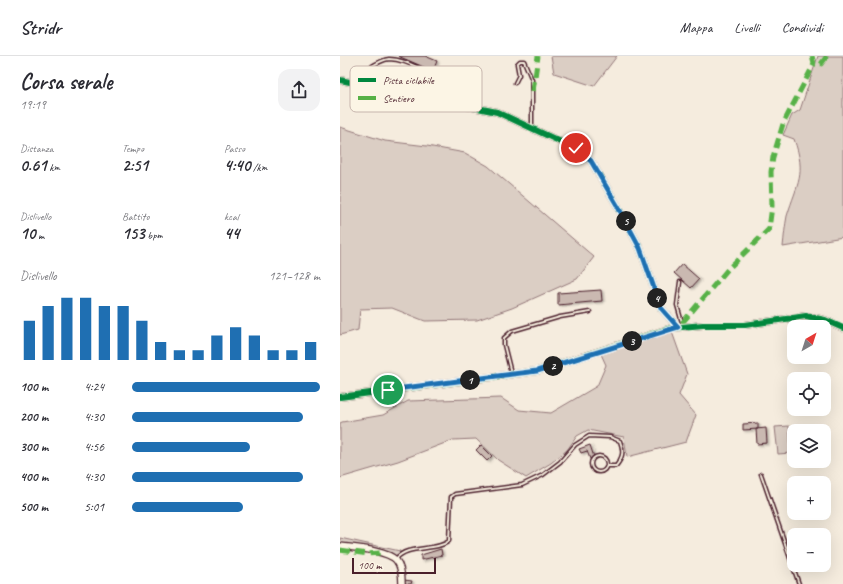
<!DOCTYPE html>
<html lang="it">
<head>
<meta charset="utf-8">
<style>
	body { margin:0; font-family:Caveat,sans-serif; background:#f2f2f3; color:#2b2b33; height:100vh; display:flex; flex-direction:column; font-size:15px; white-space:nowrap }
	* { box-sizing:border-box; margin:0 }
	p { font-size:13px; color:#7c7c81 }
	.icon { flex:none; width:22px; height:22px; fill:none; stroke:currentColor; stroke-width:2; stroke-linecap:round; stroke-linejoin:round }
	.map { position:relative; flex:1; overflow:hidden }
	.side { display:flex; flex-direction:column; background:#fff; width:340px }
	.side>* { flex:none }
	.needle { width:26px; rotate:39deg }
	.buttons { position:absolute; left:447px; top:264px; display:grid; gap:8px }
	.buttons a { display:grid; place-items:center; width:44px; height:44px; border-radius:8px; background:#fff; box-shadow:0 4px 16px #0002; font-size:20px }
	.scale { position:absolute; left:12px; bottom:10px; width:84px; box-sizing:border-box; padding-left:4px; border:2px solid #4a1f2b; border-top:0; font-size:11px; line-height:14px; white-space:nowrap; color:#4a1f2b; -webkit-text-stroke:3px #fcf5e5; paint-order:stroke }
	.pin { position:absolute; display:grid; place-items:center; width:34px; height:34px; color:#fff; margin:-17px; border:2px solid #fff; border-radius:50%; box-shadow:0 1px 4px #0007 }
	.km { position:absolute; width:20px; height:20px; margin:-10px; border-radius:50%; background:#222; color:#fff; font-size:11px; line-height:20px; text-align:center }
	.round { display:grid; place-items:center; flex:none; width:42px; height:42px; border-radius:12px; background:#f2f2f3 }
	.summary { display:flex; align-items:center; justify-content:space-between; height:68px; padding:0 20px }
	h1 { font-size:22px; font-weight:800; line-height:30px }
	.stats { display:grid; grid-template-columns:repeat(3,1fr); gap:6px; height:68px; padding:4px 20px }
	.stats div { display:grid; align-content:center }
	.stats b { font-size:17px; font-weight:800 }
	.stats small { font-size:11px; font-weight:400 }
	.stats p { font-size:11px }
	.chart { height:112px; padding:8px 20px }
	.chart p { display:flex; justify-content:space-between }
	.chart svg { width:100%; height:72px; margin-top:4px; stroke:#1f6fb2; stroke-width:6 }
	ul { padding:0 20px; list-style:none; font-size:13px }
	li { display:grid; grid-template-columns:64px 48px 1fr; align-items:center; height:30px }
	li i { height:10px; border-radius:5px; background:#1f6fb2 }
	header { display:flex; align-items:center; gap:24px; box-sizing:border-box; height:56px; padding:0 20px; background:#fff; border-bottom:1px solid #e1e1e2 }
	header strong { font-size:19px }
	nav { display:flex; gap:22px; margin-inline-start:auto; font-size:14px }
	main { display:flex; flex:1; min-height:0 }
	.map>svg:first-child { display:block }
	.green { fill:#dbcec4; stroke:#927678 }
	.building { fill:#cab9b1; stroke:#4a1f2b; filter:url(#shadow) }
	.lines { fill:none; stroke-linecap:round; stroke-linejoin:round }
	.service-casing { stroke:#4a1f2b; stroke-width:5 }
	.minor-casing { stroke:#4a1f2b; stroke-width:8 }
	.tertiary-casing { stroke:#4a1f2b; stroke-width:8 }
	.service { stroke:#fcf5e5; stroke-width:2 }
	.minor { stroke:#fcf5e5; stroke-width:4.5 }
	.tertiary { stroke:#fcf5e5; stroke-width:5.5 }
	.quiet { stroke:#57b146; stroke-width:5; stroke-dasharray:10 5; stroke-linecap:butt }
	.cycleway-casing { stroke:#fcf5e5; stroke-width:8 }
	.cycleway { stroke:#00873e; stroke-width:6 }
	.route-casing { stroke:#fff; stroke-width:8 }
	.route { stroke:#1f6fb2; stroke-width:5 }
	.key { fill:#fcf5e5; stroke:#c7b5ad; stroke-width:1 }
	.key-label { font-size:11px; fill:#4a1f2b }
</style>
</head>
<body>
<header>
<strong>Stridr</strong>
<nav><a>Mappa</a><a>Livelli</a><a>Condividi</a></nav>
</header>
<main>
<section class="side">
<div class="summary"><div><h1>Corsa serale</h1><p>19:19</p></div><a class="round"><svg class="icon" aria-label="share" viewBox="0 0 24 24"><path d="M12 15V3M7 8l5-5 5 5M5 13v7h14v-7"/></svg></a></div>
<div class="stats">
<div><p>Distanza</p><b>0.61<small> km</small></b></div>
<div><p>Tempo</p><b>2:51</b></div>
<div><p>Passo</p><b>4:40<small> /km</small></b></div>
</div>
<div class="stats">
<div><p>Dislivello</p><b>10<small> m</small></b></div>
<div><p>Battito</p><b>153<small> bpm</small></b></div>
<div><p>kcal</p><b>44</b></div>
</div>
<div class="chart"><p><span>Dislivello</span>121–128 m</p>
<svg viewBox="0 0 160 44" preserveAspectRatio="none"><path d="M5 44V20M15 44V11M25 44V6M35 44V6M45 44V11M55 44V11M65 44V20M75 44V33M85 44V38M95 44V38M105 44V29M115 44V24M125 44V29M135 44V38M145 44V38M155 44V33"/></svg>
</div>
<ul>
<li><b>100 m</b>4:24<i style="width:100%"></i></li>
<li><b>200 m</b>4:30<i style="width:91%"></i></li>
<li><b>300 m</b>4:56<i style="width:63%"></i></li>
<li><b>400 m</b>4:30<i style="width:91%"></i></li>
<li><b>500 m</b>5:01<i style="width:59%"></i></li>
</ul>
</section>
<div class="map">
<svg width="503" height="528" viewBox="0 0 503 528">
	<defs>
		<filter id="shadow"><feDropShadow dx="2" dy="1.5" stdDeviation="1" flood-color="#0004"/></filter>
	</defs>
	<rect width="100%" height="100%" fill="#f5ecde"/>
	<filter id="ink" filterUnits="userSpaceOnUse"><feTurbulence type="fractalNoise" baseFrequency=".025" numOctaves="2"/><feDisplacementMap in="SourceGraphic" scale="8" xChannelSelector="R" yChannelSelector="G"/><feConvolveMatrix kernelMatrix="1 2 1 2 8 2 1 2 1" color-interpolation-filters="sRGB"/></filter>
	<g filter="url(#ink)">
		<path class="green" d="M211 0H277L254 30 214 17Z
			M478 0H503V181L443 191C444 181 445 170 447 160 457 127 467 119 454 83L443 79 452 59 460 54Z
			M0 71 45 85 87 90 125 97 148 110 254 201 237 223 172 252 137 264 85 265 52 252 20 253 18 274 0 279Z
			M332 276 347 318 339 339 356 359 346 386 287 401 284 381 248 374 237 380 227 394 211 407 186 422 158 404 136 383 113 384 58 405 0 422V367L2 366 43 359 68 345 161 342 179 354 211 357 257 330 266 309 261 298Z
			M449 370 451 397 438 398 435 371Z
			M0 482 60 495V497L56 501 40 493 0 487Z"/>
		<path class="building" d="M58 0H85L97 5 93 15Z
			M342 208 359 223 351 232 334 217Z
			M261 234 262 245 218 249V237Z
			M418 367V373L403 374V368Z
			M426 372 427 387 417 388 416 373Z
			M141 389 152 400 147 405 136 394Z
			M250 389 254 401 250 403 247 395 241 397 239 393Z
			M101 493 102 499 81 504V499Z
			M64 524 72 525 71 528H64Z"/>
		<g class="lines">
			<g class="service-casing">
				<path id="service" d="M11 25C19 18 39 4 49 3 62 3 74 10 85 15
					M175 27 179 19 177 8 180 5H184L192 24V71
					M340 226 337 249 343 270
					M171 317 164 289V282L172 275 220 261 250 256
					M251 408a8 8 0 1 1 16 0a8 8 0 1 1-16 0Z
					M421 418 459 528
					M56 503C67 488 95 496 109 485L111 441 115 438 182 429 203 419 220 406 235 389 249 380 270 381 280 385C284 396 283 401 276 410H268"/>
			</g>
			<g class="minor-casing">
				<path id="minor" d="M0 24 157 56 236 93 251 105 277 149 300 192 321 252 338 271
					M0 341 197 315 331 272 363 269H405L466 260 485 264 503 272"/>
			</g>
			<g class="tertiary-casing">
				<path id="tertiary" d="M0 490C14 492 46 494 56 504 61 510 62 520 62 528"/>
			</g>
			<use href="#service" class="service"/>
			<use href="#minor" class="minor"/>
			<use href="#tertiary" class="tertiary"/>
			<path class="quiet" d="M472 0 474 8H481L487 0
				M193 35 198 0
				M342 267 388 213 429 173 432 150 431 116 433 101 443 68 474 8
				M0 494 28 498 40 497"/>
			<g class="cycleway-casing">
				<path id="cycleway" d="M0 24 157 56 236 93 251 105 277 149 300 192 321 252 338 271
					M0 341 197 315 331 272 363 269H405L466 260 485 264 503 272"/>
			</g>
			<use href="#cycleway" class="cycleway"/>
		</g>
	</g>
	<g class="lines" filter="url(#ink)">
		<g class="route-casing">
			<path id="route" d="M48 334 197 315 338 271 321 252 300 192 277 149 251 105 236 92"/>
		</g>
		<use href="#route" class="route"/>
	</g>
	<rect x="10" y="10" width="132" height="46" rx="6" class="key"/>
	<rect x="18" y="22" width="18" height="4" fill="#00873e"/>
	<rect x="18" y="40" width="18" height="4" fill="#57b146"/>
	<g class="key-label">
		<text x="43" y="28">Pista ciclabile</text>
		<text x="43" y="46">Sentiero</text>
	</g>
</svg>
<div class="buttons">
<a><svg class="needle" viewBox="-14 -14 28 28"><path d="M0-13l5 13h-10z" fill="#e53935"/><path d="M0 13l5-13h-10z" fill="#7c7c81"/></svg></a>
<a><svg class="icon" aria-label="locate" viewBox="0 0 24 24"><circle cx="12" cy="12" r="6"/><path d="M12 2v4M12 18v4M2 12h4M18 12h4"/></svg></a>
<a><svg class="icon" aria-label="layers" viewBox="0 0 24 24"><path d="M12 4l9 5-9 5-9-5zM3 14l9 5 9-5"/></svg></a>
<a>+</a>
<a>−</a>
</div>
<div class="scale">100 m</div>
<div class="pin" style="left:48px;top:334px;background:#1e9e55"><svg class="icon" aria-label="arrive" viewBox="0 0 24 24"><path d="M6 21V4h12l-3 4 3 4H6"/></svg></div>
<div class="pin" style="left:236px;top:92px;background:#d93025"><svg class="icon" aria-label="check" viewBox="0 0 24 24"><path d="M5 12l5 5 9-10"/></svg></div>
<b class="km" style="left:130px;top:324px">1</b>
<b class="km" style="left:213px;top:310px">2</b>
<b class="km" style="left:292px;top:285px">3</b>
<b class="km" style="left:317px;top:242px">4</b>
<b class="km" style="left:286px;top:165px">5</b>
</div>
</main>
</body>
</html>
